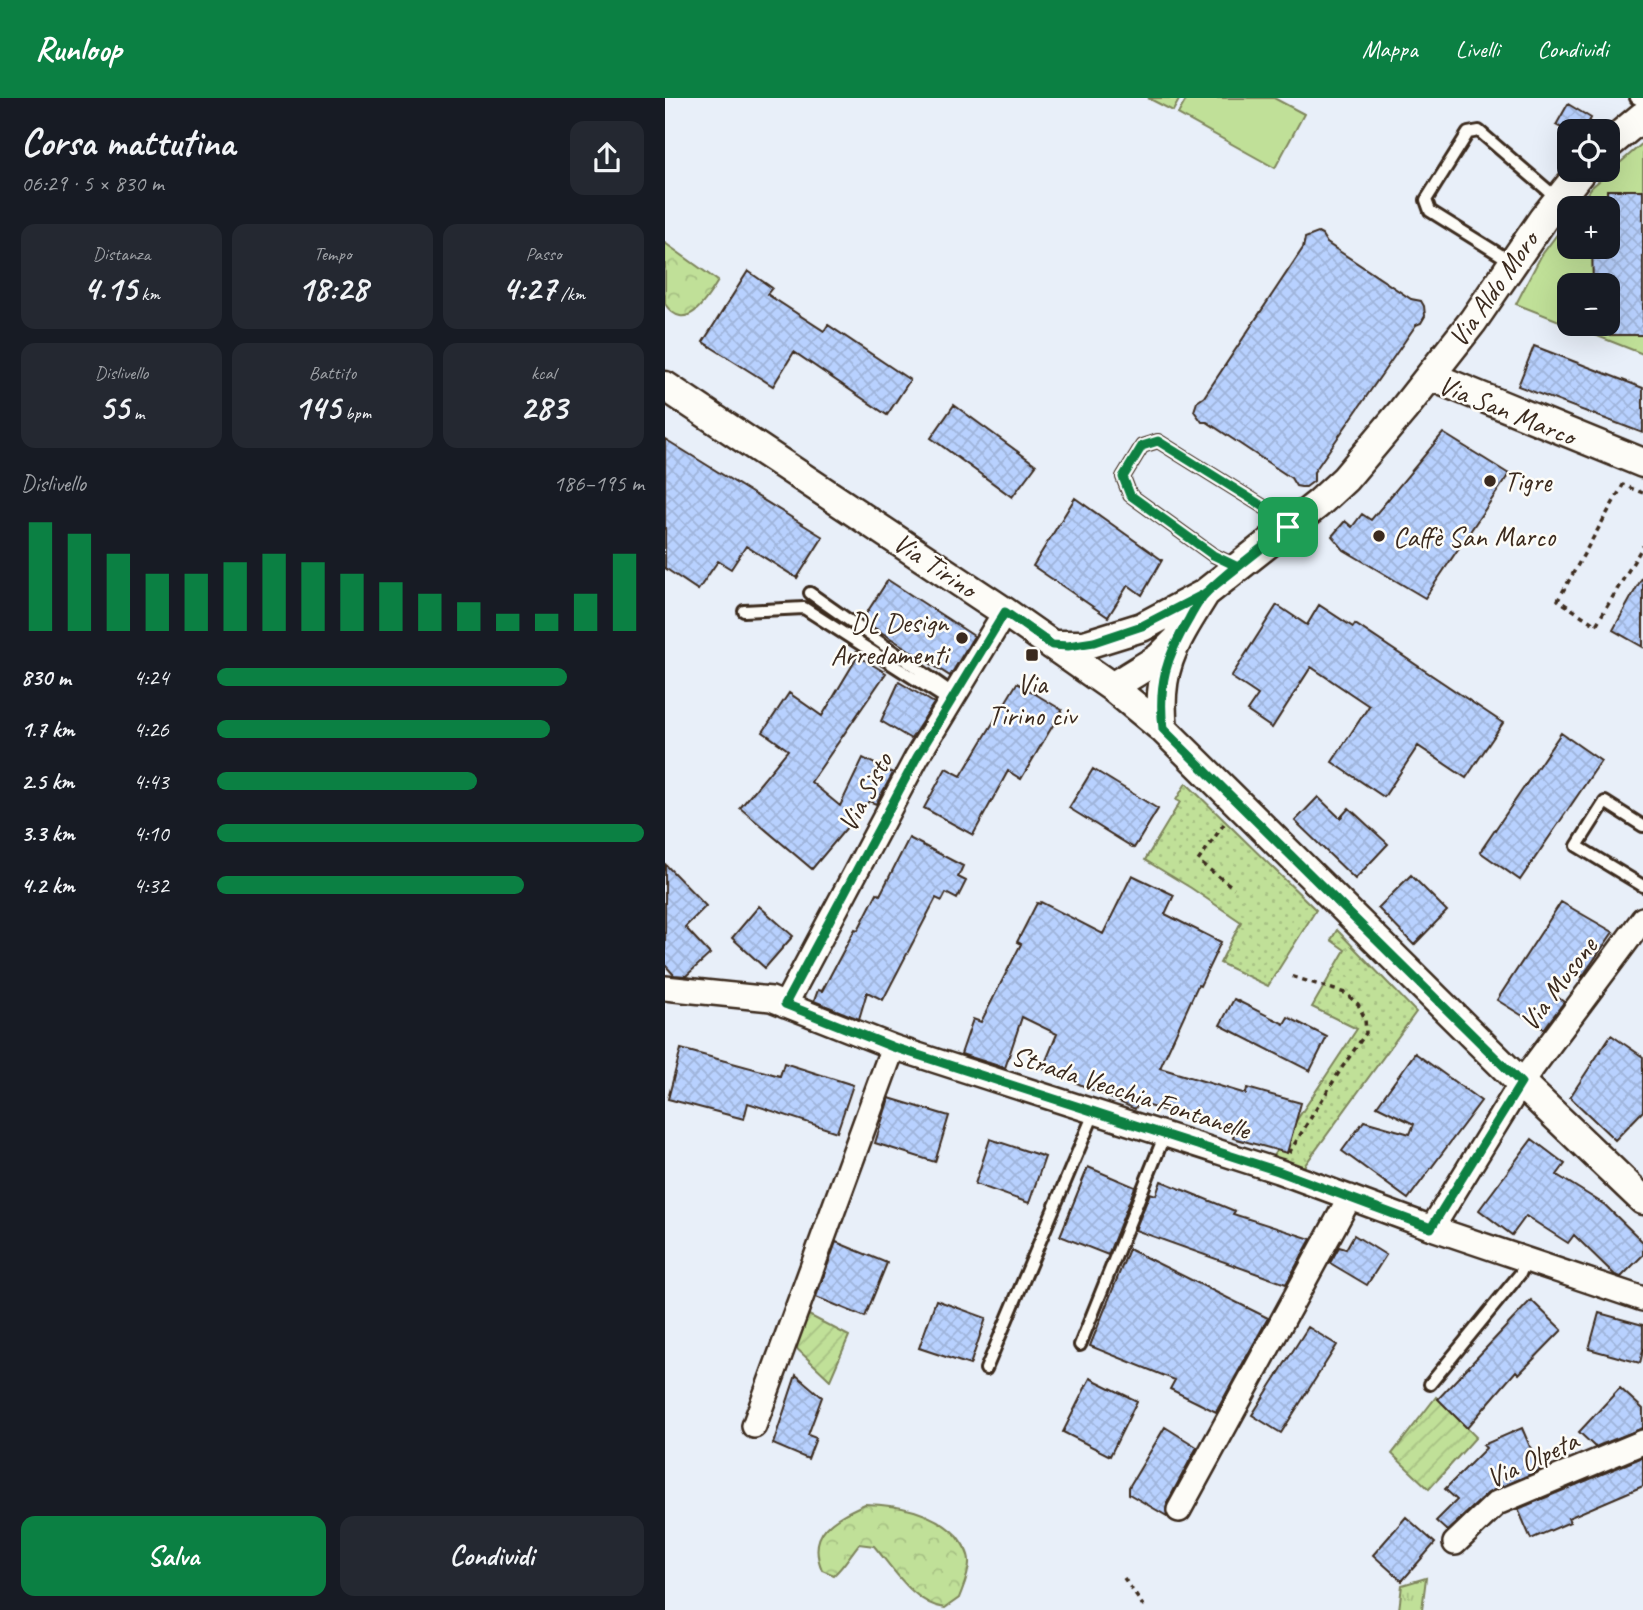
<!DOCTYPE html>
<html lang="it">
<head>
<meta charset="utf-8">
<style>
	body { margin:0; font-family:Caveat,sans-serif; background:#242831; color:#f1f3f6; height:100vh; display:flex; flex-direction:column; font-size:26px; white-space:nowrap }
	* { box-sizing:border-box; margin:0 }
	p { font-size:23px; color:#9ea1a6 }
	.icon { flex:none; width:38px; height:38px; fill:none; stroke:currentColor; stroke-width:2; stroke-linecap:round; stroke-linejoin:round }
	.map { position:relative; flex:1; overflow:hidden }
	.sheet { display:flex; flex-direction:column; background:#171b24; width:665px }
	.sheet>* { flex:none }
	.buttons { position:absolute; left:892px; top:21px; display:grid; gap:14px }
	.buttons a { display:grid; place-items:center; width:63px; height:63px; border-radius:14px; background:#171b24; box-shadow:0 7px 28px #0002; font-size:35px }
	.pin { position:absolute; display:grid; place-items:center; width:60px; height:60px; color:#fff; margin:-30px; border-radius:14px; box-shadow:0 4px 10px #0006 }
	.round { display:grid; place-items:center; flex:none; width:74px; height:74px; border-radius:14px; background:#242831 }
	.head { display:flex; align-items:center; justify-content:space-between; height:119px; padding:0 21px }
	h1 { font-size:38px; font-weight:600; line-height:52px }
	.stats { display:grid; grid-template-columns:repeat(3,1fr); gap:10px; height:119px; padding:7px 21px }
	.stats div { display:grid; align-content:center; border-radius:14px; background:#242831; text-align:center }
	.stats b { font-size:35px; font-weight:600 }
	.stats small { font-size:19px; font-weight:400 }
	.stats p { font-size:19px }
	.chart { height:196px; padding:14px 21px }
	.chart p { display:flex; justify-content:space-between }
	.chart svg { width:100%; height:126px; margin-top:7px; stroke:#0b8043; stroke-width:6 }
	.primary-button { display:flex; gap:14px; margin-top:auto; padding:14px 21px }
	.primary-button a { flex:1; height:80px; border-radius:14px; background:#0b8043; color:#fff; font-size:28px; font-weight:600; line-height:80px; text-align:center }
	.primary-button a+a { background:#242831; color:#f1f3f6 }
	ul { padding:0 21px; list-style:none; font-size:23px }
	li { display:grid; grid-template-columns:112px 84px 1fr; align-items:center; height:52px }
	li i { height:18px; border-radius:9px; background:#0b8043 }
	header { display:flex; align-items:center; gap:42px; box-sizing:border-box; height:98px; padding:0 35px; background:#0b8043; color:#fff }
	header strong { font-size:33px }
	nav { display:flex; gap:38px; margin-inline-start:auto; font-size:24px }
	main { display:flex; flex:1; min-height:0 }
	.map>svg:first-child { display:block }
	.grass { fill:url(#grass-tufts); stroke:#7e855b; stroke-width:2 }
	.forest { fill:url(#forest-crowns); stroke:#7e855b; stroke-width:2 }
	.park { fill:url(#park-dots); stroke:#7e855b; stroke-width:2 }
	.garden { fill:url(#garden-furrows); stroke:#7e855b; stroke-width:2 }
	.pitch { fill:#c0e098; stroke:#7e855b; stroke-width:2; fill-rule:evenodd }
	.building { fill:url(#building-cross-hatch); stroke:#3b2a1e; stroke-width:2 }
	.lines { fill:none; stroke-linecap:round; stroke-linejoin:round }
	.service-casing { stroke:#3b2a1e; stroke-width:16 }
	.minor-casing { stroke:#3b2a1e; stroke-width:28 }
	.tertiary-casing { stroke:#3b2a1e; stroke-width:33 }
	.path { stroke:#3b2a1e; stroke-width:3.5; stroke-dasharray:5 5; stroke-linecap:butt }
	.service { stroke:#fdfcf7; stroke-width:10 }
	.minor { stroke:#fdfcf7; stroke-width:23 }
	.tertiary { stroke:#fdfcf7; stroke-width:28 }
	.route-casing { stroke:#fff; stroke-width:14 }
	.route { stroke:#0b8043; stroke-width:9 }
	.poi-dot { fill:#3b2a1e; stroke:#fdfcf7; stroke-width:2.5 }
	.labels { text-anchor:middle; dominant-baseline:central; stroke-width:5; stroke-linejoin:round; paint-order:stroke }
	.street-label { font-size:28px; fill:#3b2a1e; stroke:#fdfcf7 }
	.poi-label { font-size:28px; fill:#3b2a1e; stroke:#fdfcf7; text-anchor:start }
</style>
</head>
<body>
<header>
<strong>Runloop</strong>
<nav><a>Mappa</a><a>Livelli</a><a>Condividi</a></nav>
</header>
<main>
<section class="sheet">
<div class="head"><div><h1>Corsa mattutina</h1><p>06:29 · 5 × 830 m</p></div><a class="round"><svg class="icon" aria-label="share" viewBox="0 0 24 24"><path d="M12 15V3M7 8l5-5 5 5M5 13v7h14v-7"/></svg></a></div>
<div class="stats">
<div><p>Distanza</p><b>4.15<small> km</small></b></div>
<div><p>Tempo</p><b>18:28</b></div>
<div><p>Passo</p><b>4:27<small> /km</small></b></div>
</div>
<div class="stats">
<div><p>Dislivello</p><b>55<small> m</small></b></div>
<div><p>Battito</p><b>145<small> bpm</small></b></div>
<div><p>kcal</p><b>283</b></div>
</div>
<div class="chart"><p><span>Dislivello</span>186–195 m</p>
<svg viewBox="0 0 160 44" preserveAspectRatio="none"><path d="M5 44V6M15 44V10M25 44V17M35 44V24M45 44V24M55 44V20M65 44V17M75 44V20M85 44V24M95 44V27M105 44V31M115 44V34M125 44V38M135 44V38M145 44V31M155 44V17"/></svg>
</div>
<ul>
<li><b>830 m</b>4:24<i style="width:82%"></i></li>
<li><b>1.7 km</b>4:26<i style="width:78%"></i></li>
<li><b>2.5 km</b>4:43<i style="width:61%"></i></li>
<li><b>3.3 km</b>4:10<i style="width:100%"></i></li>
<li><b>4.2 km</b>4:32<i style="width:72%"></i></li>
</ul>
<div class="primary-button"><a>Salva</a><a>Condividi</a></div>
</section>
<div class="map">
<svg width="978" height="1512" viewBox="0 0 978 1512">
	<defs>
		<pattern id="grass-tufts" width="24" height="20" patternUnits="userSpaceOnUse" patternTransform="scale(1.75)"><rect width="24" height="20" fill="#c0e098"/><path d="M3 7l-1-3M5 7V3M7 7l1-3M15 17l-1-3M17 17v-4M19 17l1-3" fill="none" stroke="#a6c083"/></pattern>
		<pattern id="forest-crowns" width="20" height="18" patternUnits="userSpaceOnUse" patternTransform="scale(1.75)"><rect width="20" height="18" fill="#c0e098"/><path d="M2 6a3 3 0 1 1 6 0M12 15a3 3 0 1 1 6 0" fill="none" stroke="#a6c083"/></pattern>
		<pattern id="park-dots" width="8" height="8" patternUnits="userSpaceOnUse" patternTransform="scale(1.75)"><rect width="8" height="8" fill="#c0e098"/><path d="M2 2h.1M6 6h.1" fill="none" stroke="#a6c083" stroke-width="1.8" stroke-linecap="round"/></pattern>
		<pattern id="garden-furrows" width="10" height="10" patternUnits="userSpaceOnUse" patternTransform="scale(1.75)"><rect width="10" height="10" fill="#c0e098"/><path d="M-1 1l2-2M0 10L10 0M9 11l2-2" fill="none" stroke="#a6c083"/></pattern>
		<pattern id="building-cross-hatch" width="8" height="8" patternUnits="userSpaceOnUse" patternTransform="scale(1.75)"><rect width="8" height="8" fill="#b8d1ff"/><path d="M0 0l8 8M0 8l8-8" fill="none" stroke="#9fb4da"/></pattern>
	</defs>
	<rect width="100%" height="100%" fill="#e8eff9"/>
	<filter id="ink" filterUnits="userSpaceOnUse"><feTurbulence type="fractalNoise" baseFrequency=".0143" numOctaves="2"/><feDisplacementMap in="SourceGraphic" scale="14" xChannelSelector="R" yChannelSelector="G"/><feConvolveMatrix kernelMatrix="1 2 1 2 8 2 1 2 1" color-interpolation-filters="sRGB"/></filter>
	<g filter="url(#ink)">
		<path class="grass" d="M761 1480 757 1512H734L737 1487Z"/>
		<path class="forest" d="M0 145 53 183C42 201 21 237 0 206Z
			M200 1406C234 1407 267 1413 292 1438 297 1445 304 1454 304 1463 305 1475 298 1489 294 1500L280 1510C249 1506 228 1470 209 1448L194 1446C185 1457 179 1468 169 1477L157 1472C141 1434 169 1420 200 1406Z"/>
		<path class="park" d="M521 685 651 812 603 888 555 865 576 824 526 790 480 762 515 704 511 702Z
			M672 832 751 914 637 1071 606 1061 692 931 647 909 680 852 666 842Z"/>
		<path class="garden" d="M138 1214 184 1238 165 1282 128 1247Z
			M771 1299 811 1339 764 1391 727 1356Z"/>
		<path class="pitch" d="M483 0H515L508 13Z
			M522 0H609L639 16 610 70 513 16Z
			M978 45V256L851 206 876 158 905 119V149H943V110H911L927 89ZM905 187H943V226H905Z"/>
		<path class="building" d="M903 6 926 20 919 33H902L891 27Z
			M942 92H978V237H943V187H928L927 149H943Z
			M653 135 657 137 662 145 746 201 756 203 759 208 760 218 756 225 751 227 649 374V383L641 389H636L631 388 626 380 542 324H537L529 313 532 304 539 299 638 150 640 140Z
			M83 173 107 190 102 196 159 233 163 227 245 282 222 317 129 254 108 288 38 244Z
			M869 248 978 290V335L853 288Z
			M289 307 371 367 347 399 266 340Z
			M778 335 844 376 760 500 679 452 667 438 680 423 687 429 697 416 706 422Z
			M0 341 158 439 132 480 81 448 66 471 53 463 33 492 0 470Z
			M410 400 497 462 477 497 463 487 443 519 368 468Z
			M978 478V549L948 532Z
			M223 482 309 538 285 578 197 522Z
			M612 507 642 527 654 507 688 529 690 526 838 625 801 680 753 648 719 699 667 664 704 608 646 569 607 630 582 613 593 597 566 579Z
			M193 558 221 575 146 684 175 708 198 660 228 675 211 706 204 703 147 771 75 710 123 652 98 634 124 595 157 618Z
			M234 584 269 605 246 641 216 623Z
			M352 585 397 612 356 681 343 673 308 737 259 710 281 670 296 678Z
			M896 635 936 663 855 782 815 754Z
			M428 671 493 711 469 750 404 710Z
			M653 699 675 720 684 710 723 746 690 781 630 723Z
			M244 740 298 768 293 779 301 783 292 801 281 795 277 803 271 800 218 902 202 894 194 921 149 903 153 892 157 893 190 831 193 832 212 795 215 797Z
			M0 766 41 808 20 829 45 856 21 878 9 877 0 867Z
			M467 777 509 797 500 816 556 844 535 888 533 887 495 970 581 996 582 990 636 1005 622 1055 568 1040 570 1033 473 1005 470 1011 378 970 392 936 357 919 340 970 296 956 308 921 316 924 356 846 352 844 372 805 375 806 376 804 438 836Z
			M746 777 782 813 749 847 713 810Z
			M896 804 948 834 917 879 905 871 888 896 899 904 879 931 832 902Z
			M94 808 128 838 100 870 67 840Z
			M569 901 619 926 623 919 662 939 645 973 555 927Z
			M946 937 978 959V1013L950 1042 905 999Z
			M16 951 115 978 119 965 188 987 172 1034 83 1005 79 1021 3 1001Z
			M750 955 816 1003 743 1101 677 1053 699 1023 745 1036 749 1026 712 1008Z
			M224 1000 284 1018 270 1064 210 1045Z
			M325 1041 380 1059 364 1105 310 1086Z
			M867 1041 900 1066 892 1077 940 1107 978 1144V1157L956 1179 950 1177 909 1137 903 1145 861 1118 847 1137 814 1112Z
			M423 1069 470 1089 443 1157 395 1138Z
			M496 1083 570 1113 568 1116 646 1141 621 1186 470 1132 485 1095 491 1097Z
			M689 1137 721 1157 702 1187 665 1165 674 1149 681 1151Z
			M171 1144 222 1165 200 1219 151 1199Z
			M464 1151 603 1220 551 1314 505 1291 510 1282 425 1248Z
			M271 1202 321 1220 305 1267 254 1250Z
			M866 1202 897 1232 854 1276 851 1273 802 1330 773 1301Z
			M934 1215 978 1227V1253L975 1265 924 1251Z
			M643 1229 672 1247 616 1335 587 1317Z
			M131 1277 157 1299 143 1337 151 1340 143 1361 108 1346Z
			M425 1280 472 1303 445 1358 398 1334Z
			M955 1290 978 1311V1330L930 1349 914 1334Z
			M500 1329 532 1349 502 1405V1418L464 1396V1389Z
			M857 1330 875 1372 823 1395 782 1433 771 1423 792 1402 780 1391 821 1350 818 1347Z
			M978 1359V1388L903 1420 905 1424 866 1441 853 1411Z
			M741 1419 770 1445 737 1483 708 1457Z"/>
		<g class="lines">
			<g class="service-casing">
				<path id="service" d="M971 0 978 4
					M847 164 765 113 761 102 803 35 814 33 893 101
					M571 468 548 457 465 397 458 379 477 348 493 343 607 414 623 429
					M145 495 290 597
					M79 513 139 510 286 604
					M978 728 940 704 912 748 978 788
					M415 1247 500 1036
					M321 1271 430 1013
					M765 1286 855 1176 861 1162"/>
			</g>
			<g class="minor-casing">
				<path id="minor" d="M0 890 106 901 228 949 613 1073 767 1130 978 1201
					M120 907 252 659 340 514
					M767 1130 856 985 978 821
					M89 1328 228 949
					M514 1412 685 1099
					M790 1445 832 1405 978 1344"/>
			</g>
			<g class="tertiary-casing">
				<path id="tertiary" d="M943 47 978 18
					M765 278 978 365
					M0 288 340 514 447 589 498 631 856 985 978 1102
					M387 547H419L477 529 539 496 653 406 680 381 738 312 808 223 878 121 917 72
					M447 589 494 560 510 544
					M498 631C491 571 509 545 539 497"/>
			</g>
			<path class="path" d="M978 395 958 387 893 502 931 527 978 448
				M559 726 533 763 569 790
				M624 1055 676 971 701 935 700 921 693 906 680 895 626 878
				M459 1480 481 1512"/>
			<use href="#service" class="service"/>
			<use href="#minor" class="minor"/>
			<use href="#tertiary" class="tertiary"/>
		</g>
	</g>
	<g class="lines" filter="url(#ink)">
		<g class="route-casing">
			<path id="route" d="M623 429 539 496 477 528 429 544 403 548 387 547 340 514 252 659 120 906 228 949 613 1073 766 1130 856 985 498 631C493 586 501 559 524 521 529 512 534 501 542 494 551 485 561 477 571 468L548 457 465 397 458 379 477 348 493 343 607 414 623 429"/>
		</g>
		<use href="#route" class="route"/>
	</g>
	<g class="poi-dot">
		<circle cx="825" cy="383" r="7"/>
		<circle cx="714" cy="438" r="7"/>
		<circle cx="297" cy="540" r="7"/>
		<rect x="360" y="550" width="14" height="14" rx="3.5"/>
	</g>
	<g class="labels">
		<g class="street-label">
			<text transform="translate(828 191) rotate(-55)">Via Aldo Moro</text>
			<text transform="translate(842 312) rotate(22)">Via San Marco</text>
			<text transform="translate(270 467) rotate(34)">Via Tirino</text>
			<text transform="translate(200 694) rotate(-62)">Via Sisto</text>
			<text transform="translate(893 886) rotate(-53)">Via Musone</text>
			<text transform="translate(466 994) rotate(18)">Strada Vecchia Fontanelle</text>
			<text transform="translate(867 1361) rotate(-25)">Via Olpeta</text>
		</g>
		<g class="poi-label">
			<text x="839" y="383">Tigre</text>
			<text x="728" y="438">Caffè San Marco</text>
			<text x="283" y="524" text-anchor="end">DL Design<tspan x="283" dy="32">Arredamenti</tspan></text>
			<text x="367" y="585" text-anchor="middle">Via<tspan x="367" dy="32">Tirino civ</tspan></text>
		</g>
	</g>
</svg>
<div class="buttons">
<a><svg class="icon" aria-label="locate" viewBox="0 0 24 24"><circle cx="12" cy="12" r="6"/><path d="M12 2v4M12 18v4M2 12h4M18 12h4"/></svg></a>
<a>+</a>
<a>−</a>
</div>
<div class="pin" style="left:623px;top:429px;background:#1e9e55"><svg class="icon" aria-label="arrive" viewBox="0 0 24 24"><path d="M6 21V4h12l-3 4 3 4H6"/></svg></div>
</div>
</main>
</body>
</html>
